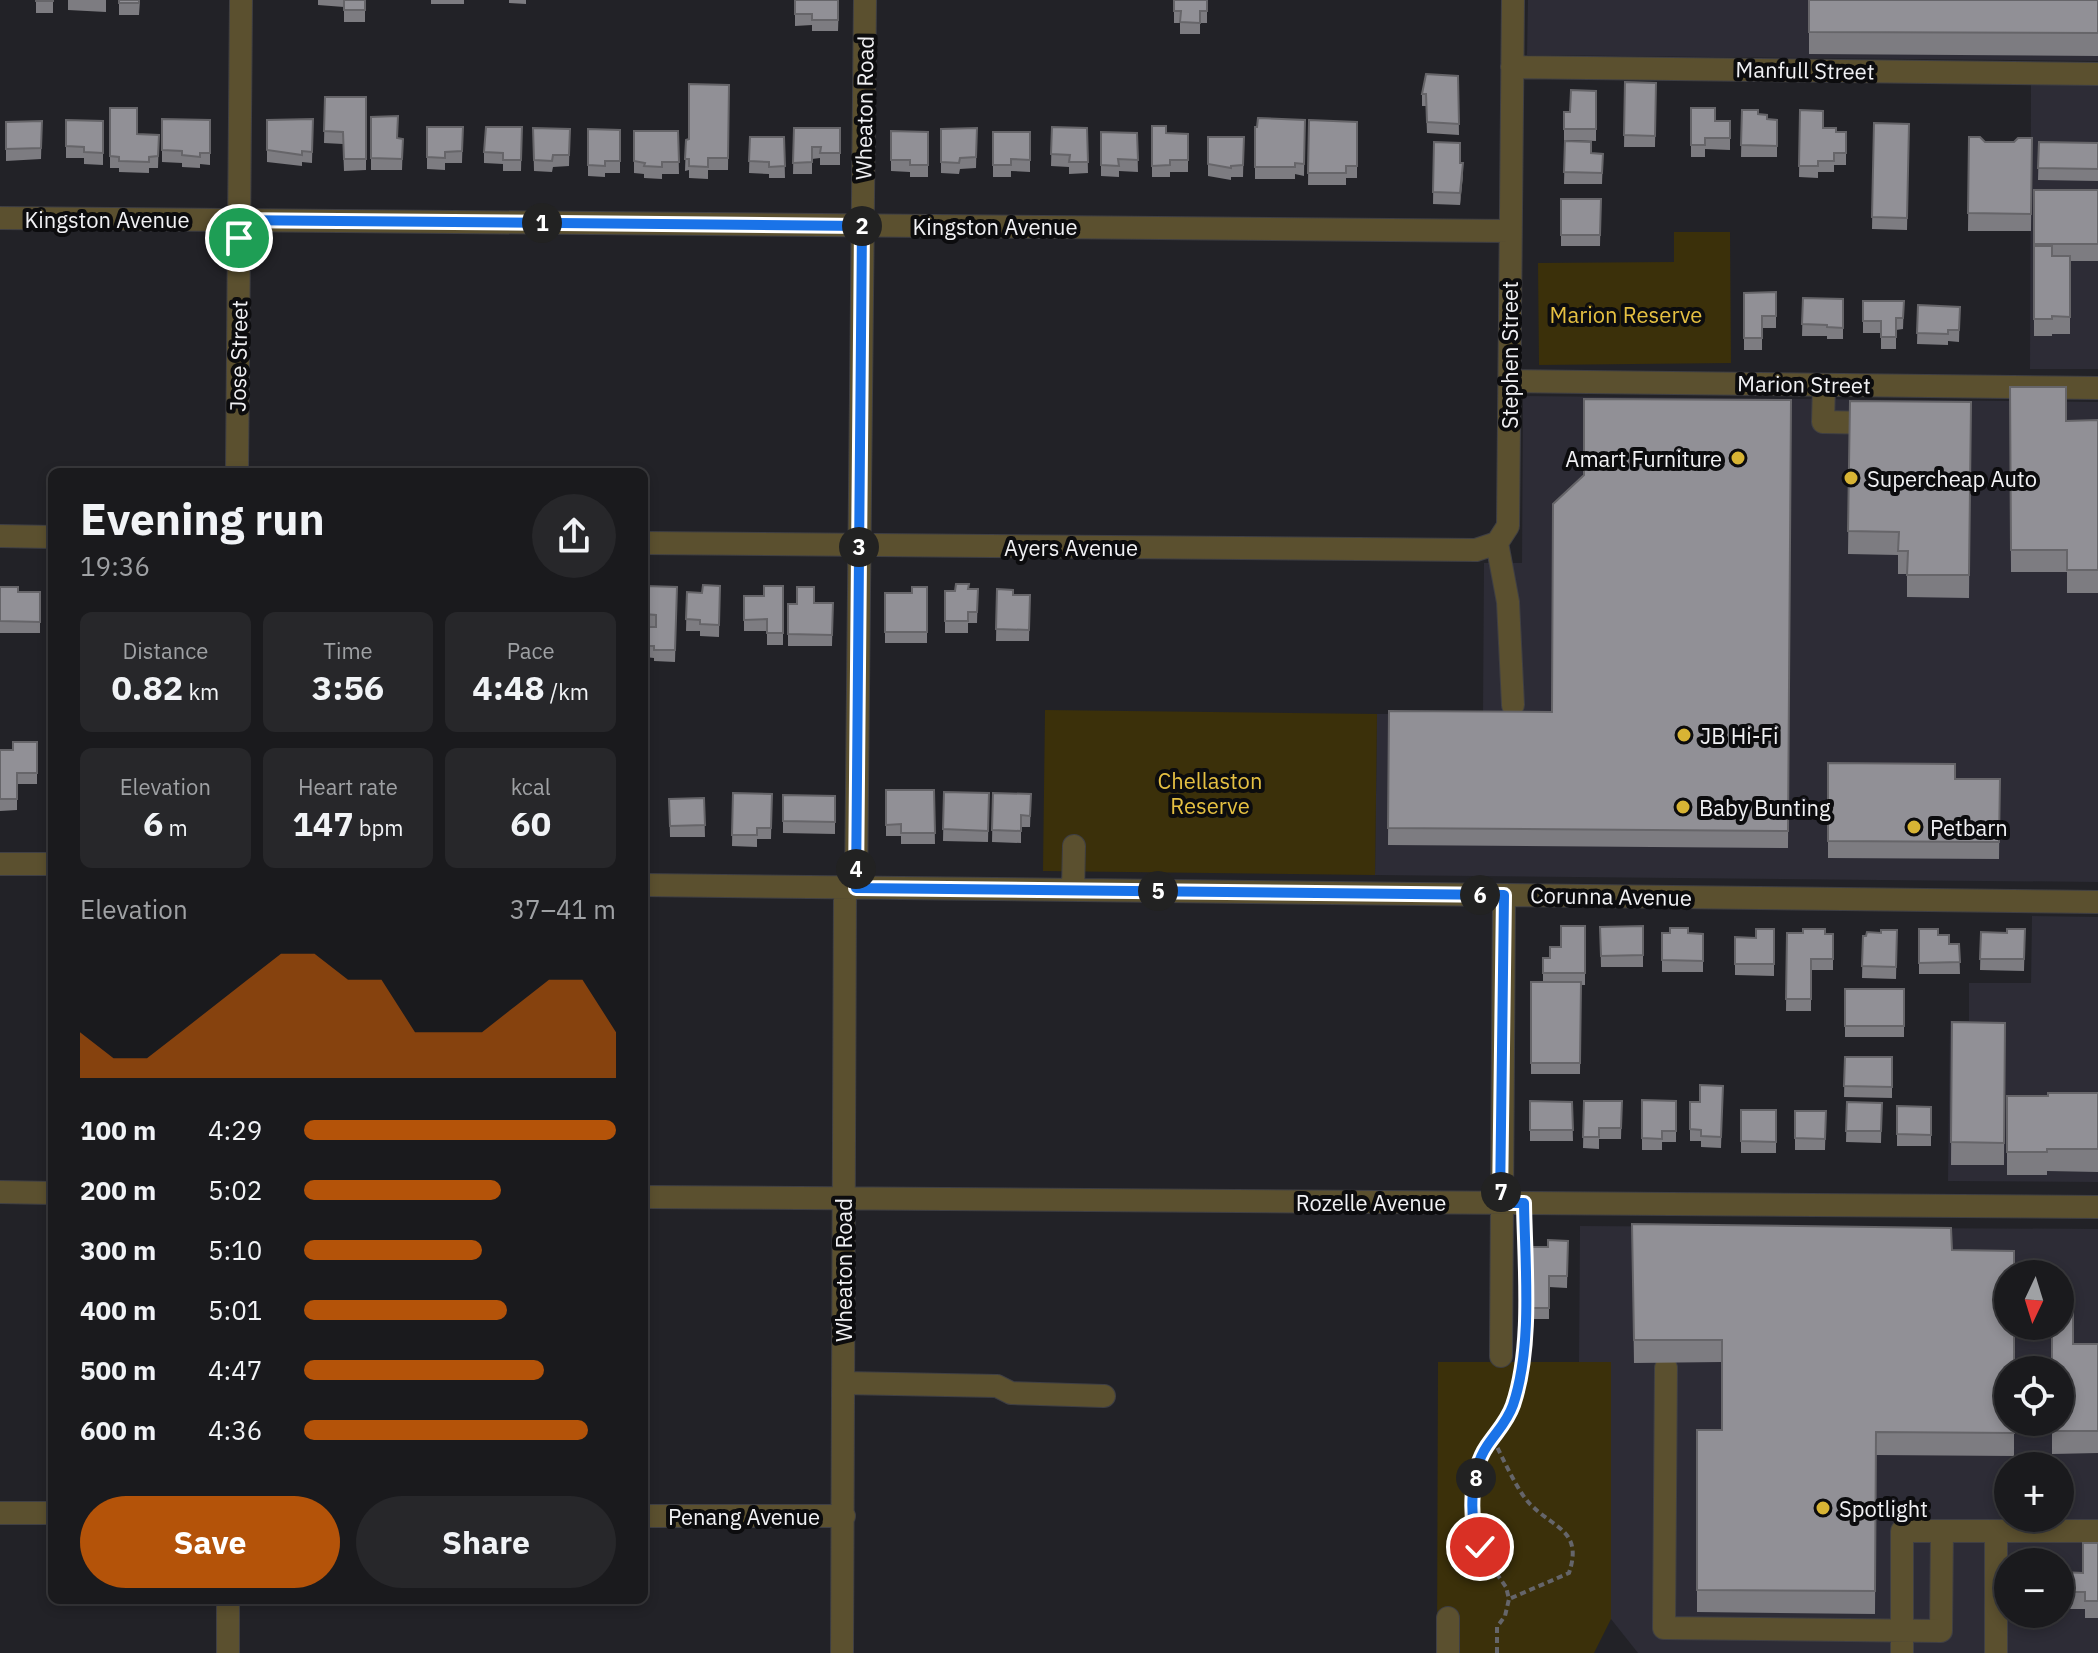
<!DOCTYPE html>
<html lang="en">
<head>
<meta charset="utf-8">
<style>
	body { margin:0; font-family:"IBM Plex Sans",sans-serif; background:#27272a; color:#f1f3f6; height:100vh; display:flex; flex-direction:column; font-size:30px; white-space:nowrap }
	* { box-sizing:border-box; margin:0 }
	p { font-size:26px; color:#9fa1a4 }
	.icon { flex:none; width:44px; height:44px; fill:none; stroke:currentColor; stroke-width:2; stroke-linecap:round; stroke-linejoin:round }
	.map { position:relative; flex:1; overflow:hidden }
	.drawer { position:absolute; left:48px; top:468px; width:600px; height:1136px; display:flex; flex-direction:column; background:#1a1a1d; border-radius:12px; box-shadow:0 4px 12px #0003,0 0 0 2px #38383b }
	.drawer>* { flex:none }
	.needle { width:52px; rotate:184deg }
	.tools { position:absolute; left:1994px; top:1260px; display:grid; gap:16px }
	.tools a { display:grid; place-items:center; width:80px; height:80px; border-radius:50%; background:#1a1a1d; box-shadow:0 4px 12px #0003,0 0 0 2px #38383b; font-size:40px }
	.pin { position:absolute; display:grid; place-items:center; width:68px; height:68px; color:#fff; margin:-34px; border:4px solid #fff; border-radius:50%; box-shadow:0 2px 8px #0007 }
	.km { position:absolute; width:40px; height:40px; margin:-20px; border-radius:50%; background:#222; color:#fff; font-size:22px; line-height:40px; text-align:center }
	.round { display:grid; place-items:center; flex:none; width:84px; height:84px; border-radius:42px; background:#27272a }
	.headline { display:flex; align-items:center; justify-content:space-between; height:136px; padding:0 32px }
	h1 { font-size:44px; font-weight:700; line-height:60px }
	.stats { display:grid; grid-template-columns:repeat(3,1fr); gap:12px; height:136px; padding:8px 32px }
	.stats div { display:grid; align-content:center; border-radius:12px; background:#27272a; text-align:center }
	.stats b { font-size:34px; font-weight:700 }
	.stats small { font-size:22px; font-weight:400 }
	.stats p { font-size:22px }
	.chart { height:224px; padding:16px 32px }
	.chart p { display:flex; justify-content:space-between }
	.chart svg { width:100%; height:144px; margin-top:8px; fill:#b45309; opacity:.7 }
	.action { display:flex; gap:16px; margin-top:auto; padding:16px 32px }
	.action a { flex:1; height:92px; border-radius:48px; background:#b45309; color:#fff; font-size:32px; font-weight:700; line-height:92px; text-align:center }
	.action a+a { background:#27272a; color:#f1f3f6 }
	ul { padding:0 32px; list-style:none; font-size:26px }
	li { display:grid; grid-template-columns:128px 96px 1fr; align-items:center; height:60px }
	li i { height:20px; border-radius:10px; background:#b45309 }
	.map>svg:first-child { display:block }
	.built { fill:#2d2c36; fill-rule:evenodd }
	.green { fill:#3b300a }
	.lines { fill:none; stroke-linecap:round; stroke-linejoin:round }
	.minor-casing { stroke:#3f3f44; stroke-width:24 }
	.path { stroke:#65656a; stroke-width:4; stroke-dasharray:6 4; stroke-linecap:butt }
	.minor { stroke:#5b502f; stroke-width:22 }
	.wall { fill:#7d7c81 }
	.shaded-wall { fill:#666569 }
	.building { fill:#919096; stroke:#666569; stroke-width:2 }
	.route-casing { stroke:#fff; stroke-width:16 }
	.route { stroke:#1a73e8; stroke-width:10 }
	.poi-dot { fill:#d8b434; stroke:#0c0c0e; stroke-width:3 }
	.labels { text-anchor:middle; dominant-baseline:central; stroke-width:8; stroke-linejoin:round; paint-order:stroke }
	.street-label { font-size:22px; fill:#f1f1f4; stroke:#0c0c0e }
	.park-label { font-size:22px; fill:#e5c042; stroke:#0c0c0e }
	.poi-label { font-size:22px; fill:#f1f1f4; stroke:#0c0c0e; text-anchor:start }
</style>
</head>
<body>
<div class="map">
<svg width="2098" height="1653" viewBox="0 0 2098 1653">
	<rect width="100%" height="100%" fill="#222227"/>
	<path class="built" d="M1528 0H2098V61L1527 55Z
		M2031 85H2098V369H2030Z
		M1523 396 2098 402V882L1375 875 1377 714H1483L1484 563H1522Z
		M2032 916 2098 917V1182L1948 1181 1950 1021H1969V983H2031Z
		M1580 1226 2098 1229V1653H1638L1611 1619V1363L1579 1362ZM2008 1274H2060V1326H2008ZM2008 1370H2060V1422H2008ZM2008 1466H2060V1518H2008ZM2008 1562H2060V1614H2008Z"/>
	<path class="green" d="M1674 232H1730L1731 363 1539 365 1538 263 1674 262Z
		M1045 710 1377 714 1375 875 1043 871Z
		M1438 1362H1611V1619L1594 1653H1437Z"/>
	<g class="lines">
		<g class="minor-casing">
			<path id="minor" d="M1512 67 2098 74
				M0 218 1510 231
				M1510 381 2098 388
				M1824 385 1823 422 1878 423
				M237 472 241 0
				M0 536 52 537
				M644 543 1476 550 1497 543
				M1513 705 1508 602 1497 543 1508 526 1513 0
				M0 864H52
				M644 885 2098 902
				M856 888 865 0
				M1073 890 1074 846
				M0 1192 52 1193
				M644 1197 2098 1207
				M1501 1356 1504 895
				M1666 1368 1664 1628 1941 1631 1942 1531
				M844 1383 997 1386 1011 1393 1104 1396
				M0 1513H52
				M644 1516H844
				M228 1653V1600
				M842 1653 845 888
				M1448 1653V1618
				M1902 1653V1531H2098
				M1996 1653V1532"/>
		</g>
		<path class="path" d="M1493 1439C1502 1456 1518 1493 1531 1505 1555 1529 1583 1531 1569 1573L1509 1599
			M1497 1653V1627L1505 1616 1509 1599 1506 1587 1485 1557 1475 1535 1472 1524 1473 1498 1482 1456 1488 1445 1503 1427 1513 1404 1524 1356"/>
		<use href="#minor" class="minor"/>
	</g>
	<path class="wall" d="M36 0H53V13H36Z
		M68 0H106V12L68 10Z
		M119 0H140L139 15H119Z
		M318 0H365V22H344V7L318 5Z
		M431 0H464V4H431Z
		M509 0H526V4L509 3Z
		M795 0H839L838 31H812V25L795 26Z
		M1174 0H1207V23H1200V34H1180V23H1174Z
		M1809 0H2098V56L1809 54Z
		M1458 76 1459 135 1427 133 1426 106H1422V94Z
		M1625 82 1656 83 1655 147H1624Z
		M729 85 728 170H708V179L689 178V170L685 171 686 140 689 139Z
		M1596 91V141L1564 140V112H1570Z
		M325 97H366V170L344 171 343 144 324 143Z
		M110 108 137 134 159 135 158 168H149V173L119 172V168H110Z
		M1691 108 1715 121H1730V150L1705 149V157H1691Z
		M1742 110 1758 114 1767 119 1777 120V157H1741Z
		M1800 110 1823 128 1836 132H1846V165H1834V172H1818V178L1799 177Z
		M371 117 397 138 403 139 402 170H371Z
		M162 119 210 120V165L200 164V168L182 167V163L162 162Z
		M313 119 312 163 302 162V166L267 162V120Z
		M66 120 103 121V165L84 164V158H66Z
		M1305 120 1304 176 1295 174V179H1255V127Z
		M1309 120 1357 122V178H1346V185H1308Z
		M42 121 41 159 6 161V122Z
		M1874 123 1909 124 1907 230 1872 229Z
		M1152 126 1166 133 1188 134V172H1170V177H1152Z
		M427 127H463L462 163H445V170L427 169Z
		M522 127 521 171H503V164L484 163V152Z
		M1052 127 1087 128 1088 173 1069 174V167L1051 166Z
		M533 128 570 129 569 166 553 167 552 172 534 171Z
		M794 128H840V165H820V158L812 159V174H793Z
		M977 128 976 168 960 169 959 174 941 173V129Z
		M588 129 620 130V173H605V177L588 176Z
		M634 131H678L679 174H662V179L644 178V174L634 173Z
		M891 131 928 132V177H910V172L891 171Z
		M993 132H1030V172L1011 171V177H993Z
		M1101 132 1137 133 1138 172 1119 171V177L1101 176Z
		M750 137H784L785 178H769V174L749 173Z
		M1208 137H1244L1243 177H1231V180L1208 176Z
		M1969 137 1985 142H2014L2032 138 2031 231H1968Z
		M1565 141 1591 153 1603 154 1602 184H1564Z
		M1434 142 1460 163 1463 175 1460 205 1433 204Z
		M2039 142 2098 143V181L2038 180Z
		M2034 190H2098V261H2070V334H2052V336H2034Z
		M1561 199H1601L1600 246H1561Z
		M1776 292V328H1762V350H1744V293Z
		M1803 298 1843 299V339H1827V336H1802Z
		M1863 301H1904L1903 329 1896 330V349H1881V333H1863Z
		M1918 305 1960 307 1959 342 1948 341V345L1917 344Z
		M2010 387 2066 421 2098 420V593H2067V572H2011Z
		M1791 400 1788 848 1388 845 1389 711 1552 712Z
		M1850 401 1971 402 1969 598 1907 597V574H1898V555L1848 554Z
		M645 586 677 587 675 662 654 661V658L644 657V627L656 626H644Z
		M720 586 719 637 700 636V631H686L687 592 702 593Z
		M783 586V645H767V631H744V596H764Z
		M0 587 18 592H40V633H0Z
		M927 587V643H885V593H912Z
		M968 589H978L977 623H968V633H945V591Z
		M997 589 1013 595H1030L1029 641H996Z
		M814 603H833L832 646H788V604Z
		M37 742V784H17V810L0 811V750H13Z
		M1828 763 1955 779H2000L1999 859 1828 858Z
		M644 785H649V821H644Z
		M886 790H934L935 844H901V836H886Z
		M944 792 989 793 988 842 943 841Z
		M733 793 772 794 771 839H757V847L732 846Z
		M993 793 1031 794 1030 827H1021V843L992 842Z
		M783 795 835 796V834L783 833Z
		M704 798 705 837H670L669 799Z
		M1585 926V985H1581L1580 1074H1531V982H1543V958H1550Z
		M1643 926V967H1601L1600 927Z
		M1774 929V976L1735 975V937L1756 938Z
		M1919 929 1938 935 1949 944H1959L1960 974H1919Z
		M2025 929 2024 971 1980 970 1981 932 2007 933Z
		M1897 930 1896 979 1862 978 1863 936Z
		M1662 933 1703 934V972H1662Z
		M1787 933 1833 934V970H1811V1011H1786Z
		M1845 989H1904V1037H1845Z
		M1952 1022 2005 1023 2004 1165H1951Z
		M1845 1057H1892V1098L1844 1097Z
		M1723 1086 1721 1148 1701 1147V1141H1690V1102H1700Z
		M2098 1093V1172L2047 1171V1175H2007V1096H2048Z
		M1642 1100 1676 1101V1142H1662V1150H1642Z
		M1530 1101 1572 1102 1573 1141H1530Z
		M1584 1101H1622L1621 1139H1599V1149L1583 1148Z
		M1847 1102 1882 1103 1881 1143 1846 1142Z
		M1897 1106 1931 1107V1146H1897Z
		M1741 1110H1776V1153H1741Z
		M1795 1111H1826L1825 1150H1795Z
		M1632 1224 1952 1250 2014 1422V1456L1876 1455 1875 1614 1697 1612V1430H1722V1362L1634 1363Z
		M1568 1241 1567 1288 1549 1287V1319H1530L1531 1247H1548Z
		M2073 1344H2098V1453L2052 1454V1422Z
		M2098 1543V1618H2085V1609H2060L2061 1572 2083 1573Z"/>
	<path class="shaded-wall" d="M1463 163V175L1460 205V193Z"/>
	<path class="building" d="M36 0H53V1H36Z
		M119 0H139V3H119Z
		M344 0H365V10H344Z
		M795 0H838V20H812V14H795Z
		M1174 0H1207V11H1200V23L1180 22 1181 11H1174Z
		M1809 0H2098V33L1809 32Z
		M1426 74 1458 76 1459 124 1427 122 1426 94H1422Z
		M1625 82 1656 83 1655 136 1624 135Z
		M689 84 729 85 728 158H708V167L689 166V159H685L686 140 689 139Z
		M1571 90 1596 91V129H1564V112H1570Z
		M325 97H366V159H344L343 132 324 131Z
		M110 108H137V134L159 135 158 156 149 157V162L119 161V157L110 156Z
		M1691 108H1715V121H1730V138H1705V145H1691Z
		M1742 110H1758V114L1767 115V119L1777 120V146L1741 145Z
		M1800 110 1823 111V128H1836V132H1846V153H1834V161H1818V166H1799Z
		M398 116 397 138 403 139 402 159 371 158V117Z
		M1258 118 1305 120 1304 164 1295 163V167H1255V127H1257Z
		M162 119 210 120V153H200V157L182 155V151L162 150Z
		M313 119 312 152 302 151V155L267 150V120Z
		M66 120 103 121V153L84 152V147L66 146Z
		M1309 120 1357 122V166H1346V173H1308Z
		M42 121 41 148 6 149V122Z
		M1874 123 1909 124 1907 218 1872 217Z
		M1152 126H1166V133L1188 134V160H1170V165L1152 166Z
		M427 127H463L462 151 445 152V158L427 157Z
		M486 127H522L521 160H503V153L484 152Z
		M1052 127 1087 128 1088 162H1069L1070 155 1051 154Z
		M533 128 570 129 569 155H553L552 161 534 160Z
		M794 128H840V153H820L821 147H812V162L793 163Z
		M977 128 976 157 960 158 959 163 941 162V129Z
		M588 129 620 130V161H605V166L588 165Z
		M634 131H678L679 162H662V167L644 166 645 163 634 161Z
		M891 131 928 132V165H910V160H891Z
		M993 132H1030V160L1011 159V165H993Z
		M1101 132 1137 133 1138 160 1118 159 1119 166 1101 165Z
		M750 137H784L785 166 769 167V162L749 161Z
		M1208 137H1244L1243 165 1231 166V168L1208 164Z
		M1969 137H1980L1985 142H2014L2018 138H2032L2031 214 1968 213Z
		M1565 141 1591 142V153L1603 154 1602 173 1564 172Z
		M1434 142 1460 143V163H1463L1460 193 1433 192Z
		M2039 142 2098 143V169L2038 168Z
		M2034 190H2098V244H2034Z
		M1561 199H1601L1600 235H1561Z
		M2034 246H2052V256H2070V317L2052 316V319H2034Z
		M1776 292V316H1762V338H1744V293Z
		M1803 298 1843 299V328L1827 327V325L1802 324Z
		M1863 301H1904L1903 318H1896V337H1881V321H1863Z
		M1918 305 1960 307 1959 330H1948V334L1917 333Z
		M2010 387H2066V421L2098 420V570H2067V550H2011Z
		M1584 399 1791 400 1788 831 1388 828 1389 711 1552 712 1553 504 1584 475Z
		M1850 401 1971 402 1969 575H1907L1908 551H1898L1899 532 1848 531Z
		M956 584H969L968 589H978L977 612H968V621H945V591H955Z
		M703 585 720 586 719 625 700 624V620L686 619 687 592 702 593Z
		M645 586 677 587 675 650H654V646H644V627H656V615L644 614Z
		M764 586H783V633H767V619L744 620V596H764Z
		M0 587H18V592H40V622L0 621Z
		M797 587H814V603H833L832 635 788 634V604H797Z
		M912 587H927V632H885V593H912Z
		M997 589 1013 590V595H1030L1029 630 996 629Z
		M13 742H37V773H17V799H0V750H13Z
		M1828 763 1955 764V779H2000L1999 842 1828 841Z
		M644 785H649V810H644Z
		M886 790H934L935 833H901V824L886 825Z
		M944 792 989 793 988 831 943 829Z
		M733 793 772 794 771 828H757V835H732Z
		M993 793 1031 794 1030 816 1021 815V831L992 830Z
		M783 795 835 796V822L783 821Z
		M704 798 705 825 670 826 669 799Z
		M1561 926H1585V973H1543V958H1550V947H1561Z
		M1643 926V955L1601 956 1600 927Z
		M1670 928H1688V933L1703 934V961L1662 960V933H1670Z
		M1756 929H1774V964H1735V937L1756 938Z
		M1803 929H1825V934H1833V959H1811V999H1786L1787 933H1803Z
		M1919 929H1938V935H1949V944H1959L1960 962 1919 963Z
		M2007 929H2025L2024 959H1980L1981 932 2007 933Z
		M1881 930H1897L1896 967 1862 966 1863 936H1866L1867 932 1881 933Z
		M1531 982H1581L1580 1063H1531Z
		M1845 989H1904V1026H1845Z
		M1952 1022 2005 1023 2004 1143 1951 1142Z
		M1845 1057H1892V1087L1844 1086Z
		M1700 1085 1723 1086 1721 1137 1701 1136V1130L1690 1129V1102H1700Z
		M2048 1093H2098V1149H2047V1152H2007V1096H2048Z
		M1642 1100 1676 1101V1131H1662V1139L1642 1138Z
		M1530 1101 1572 1102 1573 1130H1530Z
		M1584 1101H1622L1621 1128H1599V1137H1583Z
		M1847 1102 1882 1103 1881 1131H1846Z
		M1897 1106 1931 1107V1135L1897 1134Z
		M1741 1110H1776V1142L1741 1141Z
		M1795 1111H1826L1825 1139 1795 1138Z
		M1632 1224 1951 1228 1952 1250 2014 1251V1274H2008V1326H2014V1370H2008V1422H2014V1433L1876 1432 1875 1591 1697 1590V1430H1722V1340H1634Z
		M1548 1240 1568 1241 1567 1276H1549V1308H1530L1531 1247H1548Z
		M2073 1299V1344H2098V1431H2052V1422H2060V1370H2052V1326H2060V1300Z
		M2083 1543H2098V1601H2085V1592H2060L2061 1572 2083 1573Z"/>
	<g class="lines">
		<g class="route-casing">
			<path id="route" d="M239 238V220L862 226 856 888 1504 895 1500 1203H1524C1525 1266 1533 1346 1513 1405 1507 1422 1497 1431 1487 1446 1470 1471 1468 1520 1480 1547"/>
		</g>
		<use href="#route" class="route"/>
	</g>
	<g class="poi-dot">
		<circle cx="1738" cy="458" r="8"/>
		<circle cx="1851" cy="478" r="8"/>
		<circle cx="1684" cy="735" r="8"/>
		<circle cx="1683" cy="807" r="8"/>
		<circle cx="1914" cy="827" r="8"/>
		<circle cx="1823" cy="1508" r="8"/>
	</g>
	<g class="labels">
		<g class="street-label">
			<text transform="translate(1805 70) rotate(1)">Manfull Street</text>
			<text transform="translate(864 108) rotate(-89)">Wheaton Road</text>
			<text x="107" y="219">Kingston Avenue</text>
			<text x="995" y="226">Kingston Avenue</text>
			<text transform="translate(1509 355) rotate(-90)">Stephen Street</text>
			<text transform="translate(238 356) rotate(-89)">Jose Street</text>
			<text transform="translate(1804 384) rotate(1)">Marion Street</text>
			<text x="1071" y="547">Ayers Avenue</text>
			<text transform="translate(1611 896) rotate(1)">Corunna Avenue</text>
			<text x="1371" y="1202">Rozelle Avenue</text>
			<text transform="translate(843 1270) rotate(-90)">Wheaton Road</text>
			<text x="744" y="1516">Penang Avenue</text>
		</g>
		<g class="park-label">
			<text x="1626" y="314">Marion Reserve</text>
			<text x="1210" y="780">Chellaston<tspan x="1210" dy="25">Reserve</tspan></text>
		</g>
		<g class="poi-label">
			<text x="1722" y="458" text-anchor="end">Amart Furniture</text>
			<text x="1867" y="478">Supercheap Auto</text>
			<text x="1700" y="735">JB Hi-Fi</text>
			<text x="1699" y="807">Baby Bunting</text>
			<text x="1930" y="827">Petbarn</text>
			<text x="1839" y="1508">Spotlight</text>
		</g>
	</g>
</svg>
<div class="tools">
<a><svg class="needle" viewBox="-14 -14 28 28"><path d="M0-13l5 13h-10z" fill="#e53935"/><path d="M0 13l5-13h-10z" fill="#9fa1a4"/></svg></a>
<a><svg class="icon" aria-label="locate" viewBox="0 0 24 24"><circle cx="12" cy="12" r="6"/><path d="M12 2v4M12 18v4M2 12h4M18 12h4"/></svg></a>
<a>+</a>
<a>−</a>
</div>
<div class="pin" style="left:239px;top:238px;background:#1e9e55"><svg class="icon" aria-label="arrive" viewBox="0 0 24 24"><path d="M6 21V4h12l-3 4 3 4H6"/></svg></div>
<div class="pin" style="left:1480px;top:1547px;background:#d93025"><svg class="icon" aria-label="check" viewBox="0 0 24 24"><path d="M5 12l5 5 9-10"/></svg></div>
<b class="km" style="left:542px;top:223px">1</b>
<b class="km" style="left:862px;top:226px">2</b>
<b class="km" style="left:859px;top:547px">3</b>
<b class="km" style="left:856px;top:869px">4</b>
<b class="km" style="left:1158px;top:891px">5</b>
<b class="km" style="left:1480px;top:895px">6</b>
<b class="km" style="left:1501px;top:1192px">7</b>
<b class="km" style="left:1476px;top:1478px">8</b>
<section class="drawer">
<div class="headline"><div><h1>Evening run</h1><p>19:36</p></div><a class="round"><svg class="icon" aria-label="share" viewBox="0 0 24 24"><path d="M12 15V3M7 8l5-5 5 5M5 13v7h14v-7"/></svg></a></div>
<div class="stats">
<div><p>Distance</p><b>0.82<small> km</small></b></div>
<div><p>Time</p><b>3:56</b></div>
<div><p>Pace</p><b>4:48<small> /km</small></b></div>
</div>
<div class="stats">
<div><p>Elevation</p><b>6<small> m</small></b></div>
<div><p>Heart rate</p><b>147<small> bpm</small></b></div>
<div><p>kcal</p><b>60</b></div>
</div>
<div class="chart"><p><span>Elevation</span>37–41 m</p>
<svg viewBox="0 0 160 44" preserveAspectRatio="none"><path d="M0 44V30L10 38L20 38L30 30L40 22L50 14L60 6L70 6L80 14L90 14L100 30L110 30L120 30L130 22L140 14L150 14L160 30V44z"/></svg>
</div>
<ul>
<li><b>100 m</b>4:29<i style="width:100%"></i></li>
<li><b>200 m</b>5:02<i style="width:63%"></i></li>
<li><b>300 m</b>5:10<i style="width:57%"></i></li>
<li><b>400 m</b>5:01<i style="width:65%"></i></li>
<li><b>500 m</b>4:47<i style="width:77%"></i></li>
<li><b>600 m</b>4:36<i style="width:91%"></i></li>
</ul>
<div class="action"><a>Save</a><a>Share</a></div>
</section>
</div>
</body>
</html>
